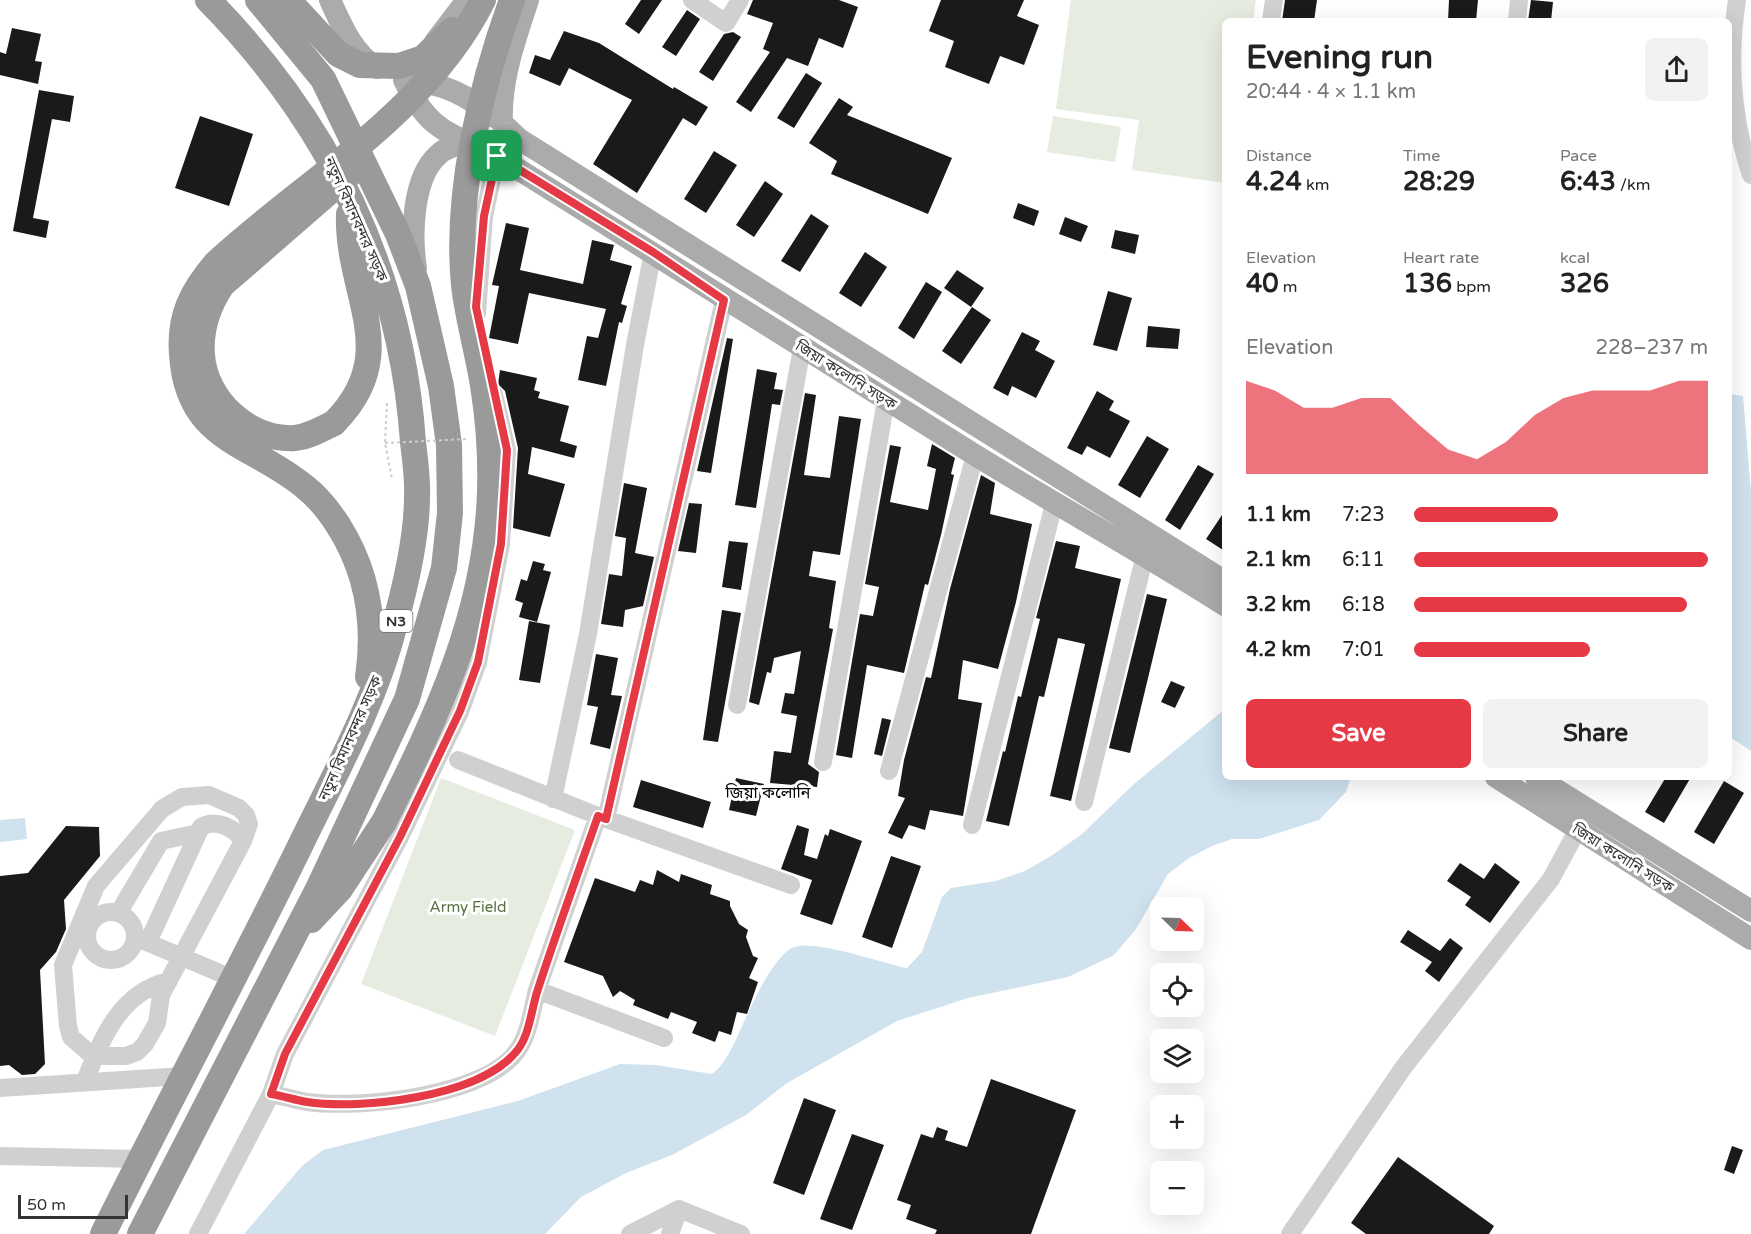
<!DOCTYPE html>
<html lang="en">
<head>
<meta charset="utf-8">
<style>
	body { margin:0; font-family:"Varela Round","Noto Sans Bengali",sans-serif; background:#f2f2f2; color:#222; height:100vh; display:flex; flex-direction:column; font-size:22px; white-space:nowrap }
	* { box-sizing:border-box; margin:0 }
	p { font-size:20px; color:#767676 }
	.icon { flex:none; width:33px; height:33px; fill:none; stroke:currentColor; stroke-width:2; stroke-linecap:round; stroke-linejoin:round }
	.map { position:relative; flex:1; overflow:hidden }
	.sheet { position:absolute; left:1222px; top:18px; width:510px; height:762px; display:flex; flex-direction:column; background:#fff; border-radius:9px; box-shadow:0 6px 24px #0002 }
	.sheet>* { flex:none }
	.needle { width:39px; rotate:113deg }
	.controls { position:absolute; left:1150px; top:897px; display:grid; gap:12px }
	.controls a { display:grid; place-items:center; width:54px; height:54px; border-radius:9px; background:#fff; box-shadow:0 6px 24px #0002; font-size:30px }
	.scale { position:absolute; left:18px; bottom:15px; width:110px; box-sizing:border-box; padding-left:6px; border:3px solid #333; border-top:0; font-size:16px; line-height:21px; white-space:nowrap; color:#333; -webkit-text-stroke:4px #fff; paint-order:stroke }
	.pin { position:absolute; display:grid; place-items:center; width:51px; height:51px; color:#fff; margin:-26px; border-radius:12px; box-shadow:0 3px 9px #0006 }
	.round { display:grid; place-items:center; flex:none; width:63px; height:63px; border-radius:9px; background:#f2f2f2 }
	.headline { display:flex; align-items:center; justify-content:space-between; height:102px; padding:0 24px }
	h1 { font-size:33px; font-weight:700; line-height:45px }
	.metrics { display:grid; grid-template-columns:repeat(3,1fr); gap:9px; height:102px; padding:6px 24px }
	.metrics div { display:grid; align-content:center }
	.metrics b { font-size:26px; font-weight:700 }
	.metrics small { font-size:16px; font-weight:400 }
	.metrics p { font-size:16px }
	.chart { height:168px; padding:12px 24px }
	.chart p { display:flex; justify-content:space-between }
	.chart svg { width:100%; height:108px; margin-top:6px; fill:#e63946; opacity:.7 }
	.cta { display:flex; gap:12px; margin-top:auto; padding:12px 24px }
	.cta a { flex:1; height:69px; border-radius:9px; background:#e63946; color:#fff; font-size:24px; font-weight:700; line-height:69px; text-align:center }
	.cta a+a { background:#f2f2f2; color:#222 }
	ul { padding:0 24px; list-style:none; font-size:20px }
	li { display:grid; grid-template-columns:96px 72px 1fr; align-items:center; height:45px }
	li i { height:15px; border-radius:8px; background:#e63946 }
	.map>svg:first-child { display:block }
	.green { fill:#e6ecdf }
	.water { fill:#cfe2ee }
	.building { fill:#1a1a1a }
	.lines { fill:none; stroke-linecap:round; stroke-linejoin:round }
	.path { stroke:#cdcdcd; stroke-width:2; stroke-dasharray:3 3; stroke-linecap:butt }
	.minor { stroke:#d0d0d0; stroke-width:18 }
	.major { stroke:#ababab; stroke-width:22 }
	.highway { stroke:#9a9a9a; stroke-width:26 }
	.path-bridge { stroke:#cdcdcd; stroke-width:2; stroke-dasharray:3 3; stroke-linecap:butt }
	.minor-bridge { stroke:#d0d0d0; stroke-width:18 }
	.highway-bridge { stroke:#9a9a9a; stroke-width:26 }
	.route-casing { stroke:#fff; stroke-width:12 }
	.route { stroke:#e63946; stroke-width:8 }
	.labels { text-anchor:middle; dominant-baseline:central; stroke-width:6; stroke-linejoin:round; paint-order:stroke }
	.shield { fill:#fff; stroke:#707070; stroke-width:1.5 }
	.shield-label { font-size:14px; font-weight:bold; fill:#333 }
	.street-label { font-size:15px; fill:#333; stroke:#fff }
	.park-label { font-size:15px; fill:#56703f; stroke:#fff }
	.neighbourhood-label { font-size:16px; fill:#000; stroke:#fff }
</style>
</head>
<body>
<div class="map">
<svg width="1751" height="1234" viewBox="0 0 1751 1234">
	<rect width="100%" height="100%" fill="#fff"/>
	<path class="green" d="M1071 0H1256L1253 21H1226L1225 183 1132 170 1139 120 1056 109Z
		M1053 116 1121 127 1115 162 1047 152Z
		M441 778 575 830 495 1036 361 984Z"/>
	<path class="water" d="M1730 394 1743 396 1751 492V751L1730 737Z
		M1225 709 1226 777H1351L1346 792 1319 820 1259 839H1232L1212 846 1189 858 1168 874 1136 929 1114 955 1068 977 968 998 897 1021 787 1083 746 1115 672 1155 626 1173 581 1197 545 1234H244L302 1166 323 1150 518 1101 620 1064 656 1065 712 1074C727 1063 735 1041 743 1024 752 1004 774 955 794 947 815 939 882 963 907 968L922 952 942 897 951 888 996 881 1025 871 1051 856 1082 834 1134 784Z
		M25 818 27 839 0 842V820Z"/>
	<path class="building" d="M641 0H662L639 34 625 24Z
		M753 0H839L858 7 843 48 819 38 808 66 787 58 751 112 736 102 770 52 763 49 773 23 747 14Z
		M941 0H1024L1017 16 1039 25 1024 65 1000 56 989 84 945 67 954 41 929 31Z
		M1285 0H1317L1314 21H1282Z
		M1449 0H1478L1476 21H1448Z
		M1531 0 1553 2 1551 21H1528Z
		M687 10 700 19 676 56 662 47Z
		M12 28 41 34 35 61 42 62 38 84 0 75V52L6 54Z
		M564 31 599 43 673 89 674 87 708 107 696 126 683 118 637 193 593 164 632 100 569 68 560 86 529 73 535 55 550 60Z
		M733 32 741 37 713 81 699 72 724 34Z
		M806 73 822 83 794 128 777 118Z
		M39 90 74 96 70 122 52 119 33 218 49 221 46 238 13 231Z
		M839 98 853 107 847 115 952 158 928 214 831 174 837 161 809 143Z
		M200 116 253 134 229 206 175 188Z
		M714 151 737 165 706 213 684 199Z
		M765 181 783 194 754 237 736 225Z
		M1018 203 1039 211 1034 226 1013 218Z
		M811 214 829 226 800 272 781 261Z
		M1065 217 1088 226 1081 242 1059 234Z
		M506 223 529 228 520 270 583 284 592 240 614 245 610 260 632 266 621 304 627 306 622 323 619 322 606 386 578 380 587 336 598 338 606 309 529 293 518 344 489 338 499 286 492 285Z
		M1115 230 1139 235 1135 254 1111 248Z
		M865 252 887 267 861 307 839 293Z
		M957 270 984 288 971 307 944 288Z
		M926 282 942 292 914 339 898 328Z
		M1108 291 1132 298 1117 351 1093 345Z
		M972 307 991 320 961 364 942 351Z
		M1148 326 1180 329 1178 349 1146 347Z
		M1022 332 1040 341 1035 350 1055 361 1036 398 1012 386 1008 396 993 388Z
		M727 338 733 339 711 473 697 471Z
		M757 369 777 373 774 389 783 390 780 405 772 404 756 508 735 505Z
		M500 370 537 378 534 390 540 392 538 398 569 406 560 441 577 446 574 458 532 447 528 474 565 484 550 537 513 528 518 448 505 391 498 384Z
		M1097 391 1114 401 1109 410 1130 421 1110 458 1087 446 1082 455 1067 448Z
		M805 393 816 395 804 475 830 478 839 416 861 419 840 555 813 551 809 576 836 581 829 628 833 629 808 764 819 772 817 787 770 783 774 751 791 753 797 716 781 713 785 693 794 694 801 651 774 658 771 673 767 672 759 705 749 702Z
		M1147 436 1169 449 1140 498 1118 485Z
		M932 444 955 458 951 474 954 475 941 535 928 585 925 584 904 673 867 665 852 758 836 755 860 614 873 616 879 587 865 584 890 445 901 447 890 502 928 510 936 469 927 466Z
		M1198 465 1214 474 1180 530 1165 520Z
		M981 475 995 483 990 514 1032 524 1016 602 998 669 963 660 958 699 982 703 963 816 930 810 925 830 909 825 902 839 888 833 905 798 898 796 904 760 926 677 931 678 950 589Z
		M624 483 647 488 635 553 654 557 643 606 625 610 623 627 601 624 609 574 622 576 626 538 615 536Z
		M689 503 702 504 696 553 678 551Z
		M1226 509V552L1206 539Z
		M729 541 748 543 741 590 722 587Z
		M1056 541 1080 546 1075 568 1121 579 1071 801 1050 796 1085 644 1058 638 1044 697 1039 696 1009 826 986 821 1003 751 1005 752 1018 696 1021 697 1040 619 1036 618Z
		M533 561 545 564 543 570 551 572 537 622 519 617 523 603 515 600 521 579 527 581Z
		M1147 594 1167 599 1130 753 1109 748Z
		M722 610 741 613 718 742 703 740Z
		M529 621 550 625 540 683 519 680Z
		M596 654 618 658 611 695 622 696 610 749 590 744 598 707 587 705Z
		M1171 681 1185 687 1175 708 1161 702Z
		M882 718 891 720 882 756 874 754Z
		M1666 777H1691L1664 823 1645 812Z
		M736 778 764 784 756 816 729 810Z
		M641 780 711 802 703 828 633 807Z
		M1724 781 1744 793 1714 844 1694 832Z
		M797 825 809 829 804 855 817 859 825 834 828 836 830 829 862 841 832 925 800 914 812 880 781 869Z
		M66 826 99 827 100 856 64 900 66 929 56 952 40 970 45 1064 35 1074 22 1075 9 1065 0 1066V876L28 873Z
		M891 856 921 866 892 948 862 937Z
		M1460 863 1484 879 1495 863 1520 882 1490 923 1465 905 1471 897 1447 881Z
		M657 870 679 882 681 874 712 885 710 894 730 901V906L739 924 748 930 746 937 753 956 758 958 749 978 758 982 747 1014 737 1012 731 1035 719 1031 715 1042 692 1033 697 1022 671 1012 668 1019 633 1005 635 1000 620 991 613 997 603 976 564 962 595 878 635 892 640 880 653 885Z
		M1408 930 1440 951 1450 938 1463 948 1439 982 1425 971 1432 962 1400 942Z
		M991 1079 1076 1110 1031 1234H935L937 1230 906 1219 911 1205 897 1200 921 1134 933 1138 937 1127 948 1131 945 1140 967 1147Z
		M804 1098 836 1110 804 1195 773 1183Z
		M852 1134 884 1145 852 1230 820 1219Z
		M1732 1146 1743 1150 1734 1174 1724 1170Z
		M1398 1157 1494 1226 1489 1234H1366L1351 1223Z"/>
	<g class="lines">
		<path class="path" d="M387 403 385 443 392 479"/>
		<path class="minor" d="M692 0 726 23 740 0
			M1737 0C1728 58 1732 119 1751 175
			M1271 21 1274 0
			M1517 21 1519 0
			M477 314 484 216 497 156
			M737 705 802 348
			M458 760 598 816 791 885
			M823 762 886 400
			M889 771 975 455
			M553 799 588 634 635 345 653 252
			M1084 802 1145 555
			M598 816 537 990 664 1038
			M606 819 724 300
			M972 825 1054 504
			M87 936a24 24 0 1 1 48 0a24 24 0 1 1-48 0Z
			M119 912 161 841 198 833
			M137 938 234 979
			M148 942 201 827C216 818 235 828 243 841
			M87 1051 71 1037 68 1026 63 965 96 886 162 809 182 797 209 795 239 808 246 815 249 824 243 841 161 995 157 1023 145 1044 137 1052 126 1056H104
			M85 1081C102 1038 120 992 169 981
			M0 1088 183 1076
			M271 1094C283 1096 295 1100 307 1102 359 1109 484 1097 517 1051 529 1035 532 1010 537 990
			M0 1156 140 1159
			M198 1234 271 1094 285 1054 400 837 460 712 478 662 501 544 507 450 494 394
			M630 1234 679 1209 741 1234
			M670 1234 679 1209
			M1290 1234 1403 1068 1551 879 1578 829"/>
		<path class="major" d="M330 0C342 26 352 52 377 68
			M528 0C515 40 500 80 502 123L519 139 1226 582
			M435 42 467 0
			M404 80C431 134 448 131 497 156L975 455C1058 506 1143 553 1226 606
			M411 81C444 83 468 96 494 117
			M416 268C411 236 412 178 438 155 446 147 457 145 468 143
			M1496 777 1751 939
			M1536 777 1751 911"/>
		<path class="highway" d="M334 423C404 353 346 294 349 214
			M338 525C368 572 376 622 368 677
			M311 920 340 889 384 822
			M103 1234C168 1103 237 975 301 844 336 772 375 702 395 624 406 584 417 538 417 497 418 479 415 460 413 442 401 269 329 123 208 0
			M140 1234 318 889 407 699 444 568 450 513 449 445 441 386 418 286 398 234 323 79 258 0"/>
		<path class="path-bridge" d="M385 443 468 439"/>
		<path class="minor-bridge" d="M87 1051 104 1056"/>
		<path class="highway-bridge" d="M288 0 338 54 360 65 399 66 423 58 452 30
			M334 423C322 429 308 437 295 438 249 441 205 400 202 355 200 330 208 306 222 285L359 166
			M338 525C329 511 319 498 305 487 251 442 187 442 182 354 179 316 192 291 216 263 307 179 426 114 483 0
			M384 822C437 716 486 614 490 492 491 459 489 425 484 392 479 356 468 321 464 285 455 194 481 85 512 0"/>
	</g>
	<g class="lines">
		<g class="route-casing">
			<path id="route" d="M497 156 653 252 724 300 606 819 598 816C578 873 557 931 538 989 531 1009 530 1037 515 1053 478 1097 361 1110 307 1102 295 1100 283 1096 271 1094L285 1054 400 837 460 711 478 662 501 544 507 450 476 307 484 216Z"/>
		</g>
		<use href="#route" class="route"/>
	</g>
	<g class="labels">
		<rect class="shield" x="379.5" y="610" width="33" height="22" rx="4.5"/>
		<g class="shield-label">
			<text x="396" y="621">N3</text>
		</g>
		<g class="street-label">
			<text transform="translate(356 219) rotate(66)">নতুন বিমানবন্দর সড়ক</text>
			<text transform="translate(846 375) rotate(32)">জিয়া কলোনি সড়ক</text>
			<text transform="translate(350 738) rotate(-66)">নতুন বিমানবন্দর সড়ক</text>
			<text transform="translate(1623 858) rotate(32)">জিয়া কলোনি সড়ক</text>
		</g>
		<g class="park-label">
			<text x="468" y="907">Army Field</text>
		</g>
		<g class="neighbourhood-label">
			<text x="768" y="793">জিয়া কলোনি</text>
		</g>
	</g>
</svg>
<div class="controls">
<a><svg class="needle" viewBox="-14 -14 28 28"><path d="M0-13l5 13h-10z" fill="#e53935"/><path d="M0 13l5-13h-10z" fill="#767676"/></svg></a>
<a><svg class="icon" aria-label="locate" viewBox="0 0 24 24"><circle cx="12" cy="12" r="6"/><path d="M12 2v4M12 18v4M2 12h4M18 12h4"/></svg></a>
<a><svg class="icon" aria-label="layers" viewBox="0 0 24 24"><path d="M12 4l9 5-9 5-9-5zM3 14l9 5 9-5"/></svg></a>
<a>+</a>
<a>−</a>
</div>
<div class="scale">50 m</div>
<div class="pin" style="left:497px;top:156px;background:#1e9e55"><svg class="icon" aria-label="arrive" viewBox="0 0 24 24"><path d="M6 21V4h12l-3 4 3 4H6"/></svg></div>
<section class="sheet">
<div class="headline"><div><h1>Evening run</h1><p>20:44 · 4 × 1.1 km</p></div><a class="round"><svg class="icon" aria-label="share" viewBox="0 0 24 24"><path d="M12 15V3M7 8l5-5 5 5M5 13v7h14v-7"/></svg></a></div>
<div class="metrics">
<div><p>Distance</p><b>4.24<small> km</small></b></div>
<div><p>Time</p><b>28:29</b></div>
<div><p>Pace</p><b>6:43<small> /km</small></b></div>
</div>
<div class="metrics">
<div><p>Elevation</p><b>40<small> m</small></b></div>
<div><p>Heart rate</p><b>136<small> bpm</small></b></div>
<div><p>kcal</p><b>326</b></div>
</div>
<div class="chart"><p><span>Elevation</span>228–237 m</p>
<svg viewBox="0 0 160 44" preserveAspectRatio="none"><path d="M0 44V6L10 10L20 17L30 17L40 13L50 13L60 24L70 34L80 38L90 31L100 20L110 13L120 10L130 10L140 10L150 6L160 6V44z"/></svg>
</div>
<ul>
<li><b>1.1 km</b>7:23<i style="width:49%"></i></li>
<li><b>2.1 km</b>6:11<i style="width:100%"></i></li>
<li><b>3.2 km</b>6:18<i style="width:93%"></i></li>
<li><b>4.2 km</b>7:01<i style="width:60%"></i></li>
</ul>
<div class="cta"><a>Save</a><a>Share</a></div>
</section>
</div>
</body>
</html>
